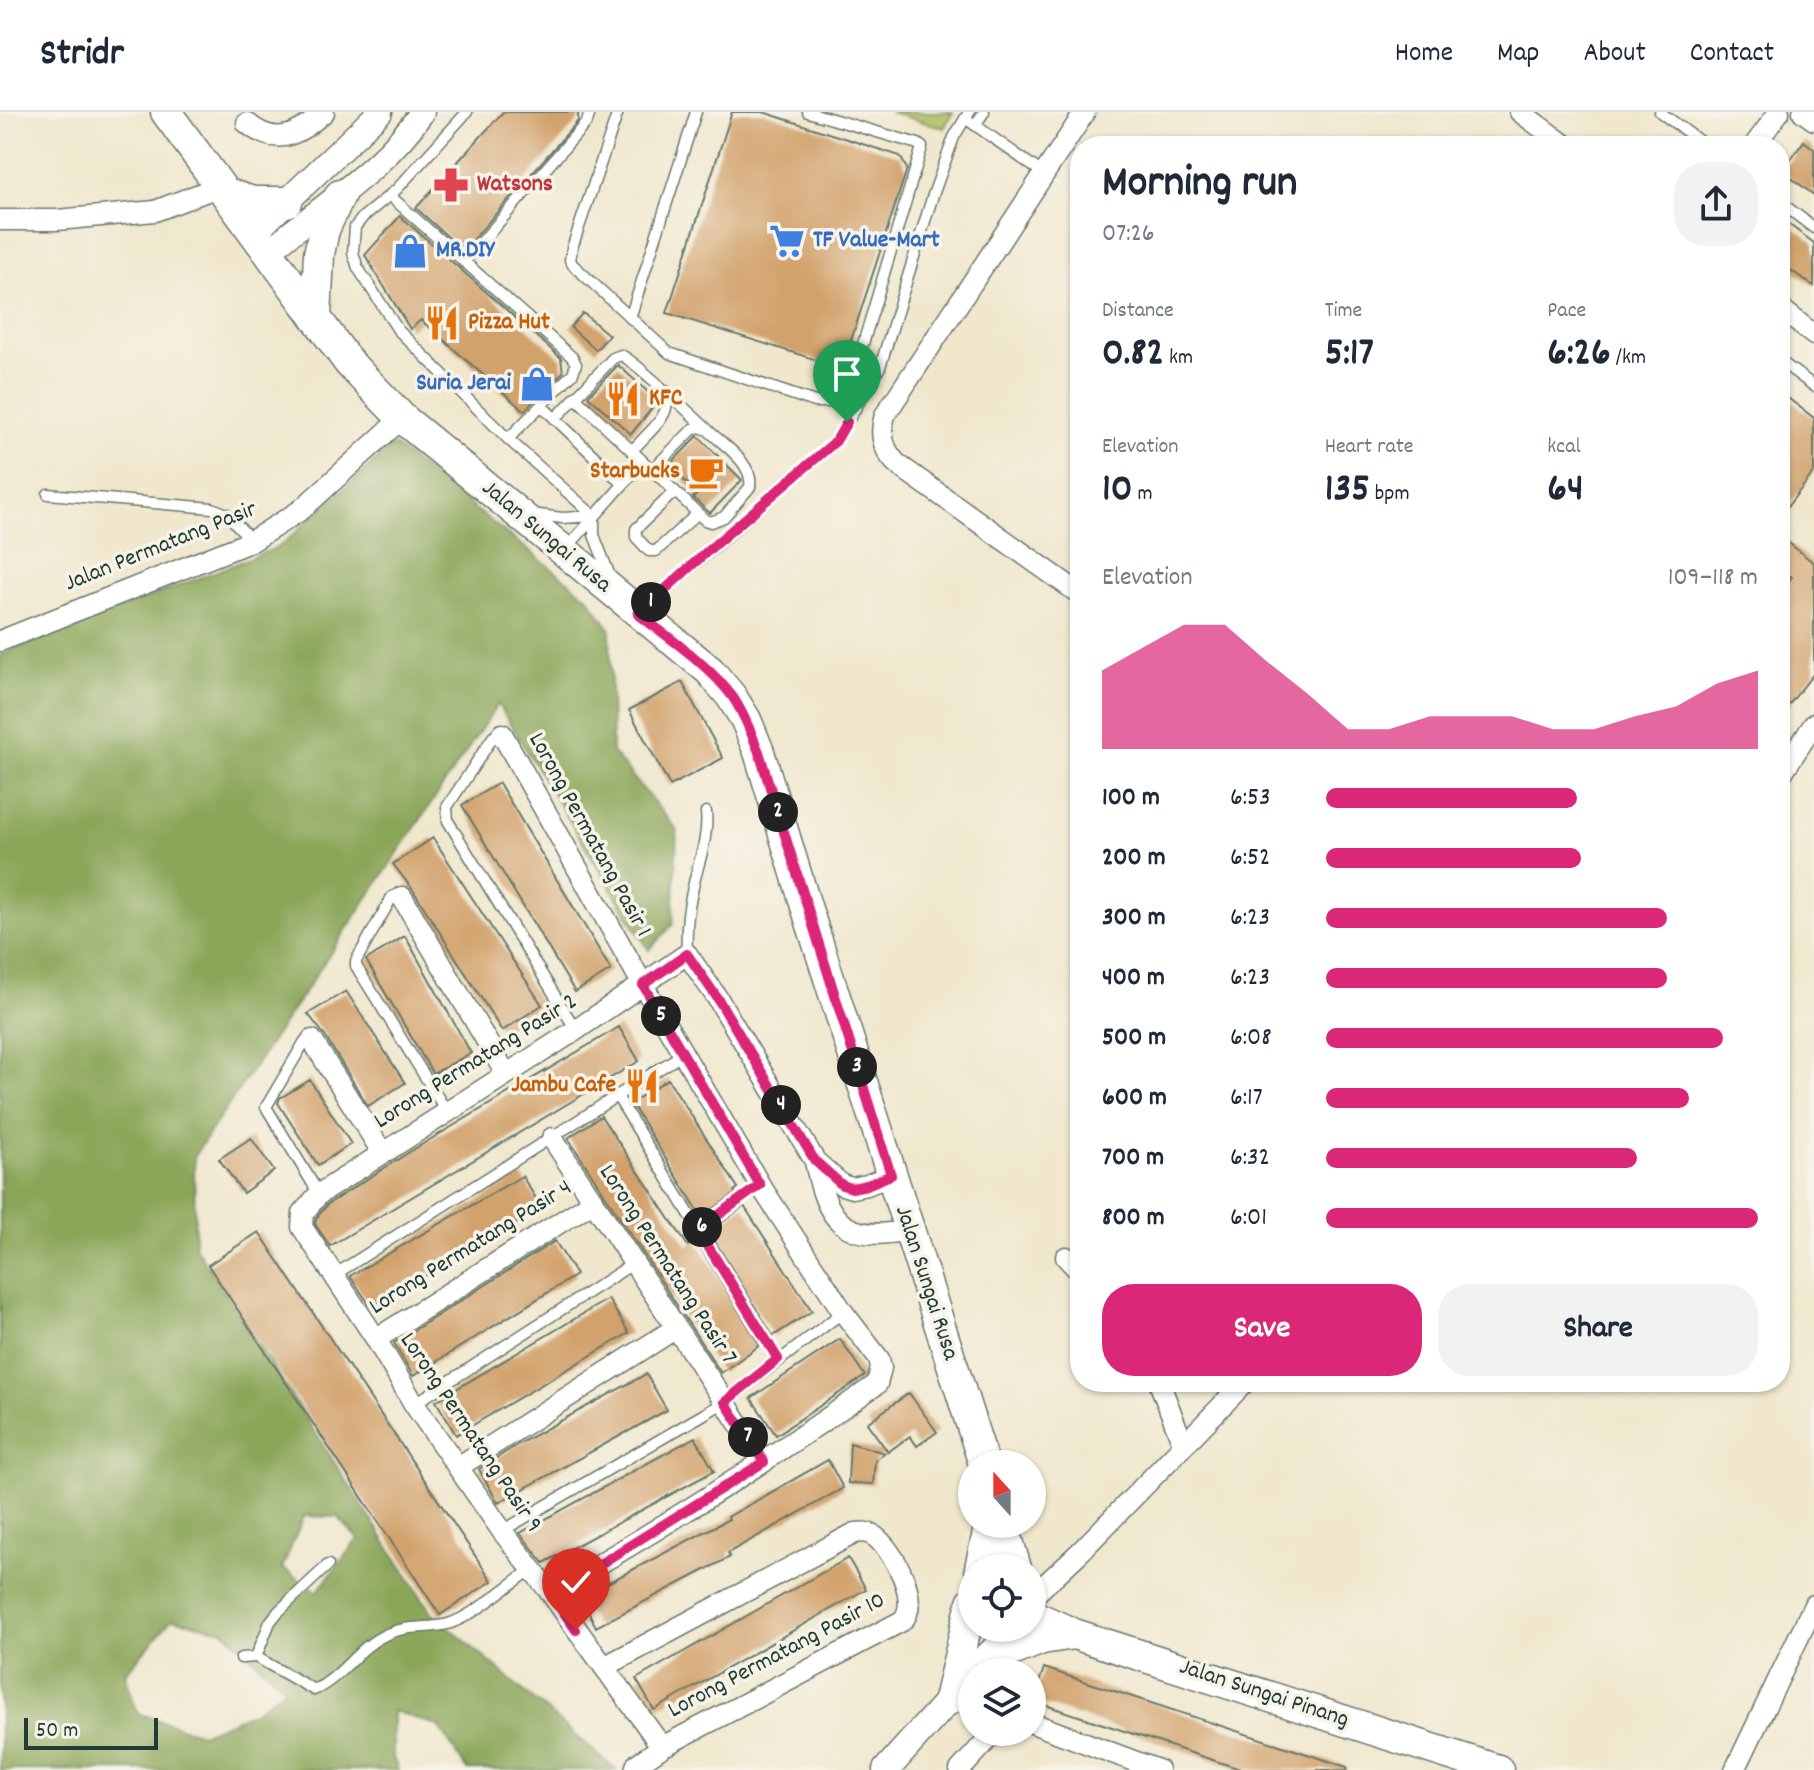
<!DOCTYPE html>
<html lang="en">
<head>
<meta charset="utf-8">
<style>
	body { margin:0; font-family:Dekko,sans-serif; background:#f2f2f3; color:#1f2937; height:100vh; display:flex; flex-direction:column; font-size:30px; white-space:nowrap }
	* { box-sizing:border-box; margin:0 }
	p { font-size:26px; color:#747a83 }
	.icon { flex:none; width:44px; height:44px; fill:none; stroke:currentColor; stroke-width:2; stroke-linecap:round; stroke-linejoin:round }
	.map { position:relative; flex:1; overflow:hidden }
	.side { position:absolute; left:1070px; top:24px; width:720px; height:1256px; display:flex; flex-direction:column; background:#fff; border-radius:32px; box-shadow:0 2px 6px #0004 }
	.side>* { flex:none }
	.needle { width:52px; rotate:339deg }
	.buttons { position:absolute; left:958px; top:1338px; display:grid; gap:16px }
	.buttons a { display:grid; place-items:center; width:88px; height:88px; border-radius:50%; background:#fff; box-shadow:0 2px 6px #0004; font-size:40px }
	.scale { position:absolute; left:24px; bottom:20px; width:134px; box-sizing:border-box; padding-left:8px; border:4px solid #1f3d34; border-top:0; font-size:22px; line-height:28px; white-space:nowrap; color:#1f3d34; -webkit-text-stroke:6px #f7f3e8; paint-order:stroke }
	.pin { position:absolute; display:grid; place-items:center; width:68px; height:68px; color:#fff; margin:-82px -34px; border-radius:50% 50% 50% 0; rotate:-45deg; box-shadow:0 0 8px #0007 }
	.pin .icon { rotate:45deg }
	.km { position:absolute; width:40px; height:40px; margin:-20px; border-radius:50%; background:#222; color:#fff; font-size:22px; line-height:40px; text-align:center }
	.round { display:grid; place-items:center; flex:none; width:84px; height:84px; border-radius:32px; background:#f2f2f3 }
	.overview { display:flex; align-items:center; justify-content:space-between; height:136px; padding:0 32px }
	h1 { font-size:44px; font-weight:700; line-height:60px }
	.metrics { display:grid; grid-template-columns:repeat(3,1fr); gap:12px; height:136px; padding:8px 32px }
	.metrics div { display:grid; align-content:center }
	.metrics b { font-size:40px; font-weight:700 }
	.metrics small { font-size:22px; font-weight:400 }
	.metrics p { font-size:22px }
	.chart { height:224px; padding:16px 32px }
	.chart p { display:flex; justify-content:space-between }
	.chart svg { width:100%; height:144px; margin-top:8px; fill:#db2777; opacity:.7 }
	.button { display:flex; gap:16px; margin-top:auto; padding:16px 32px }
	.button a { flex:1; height:92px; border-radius:32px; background:#db2777; color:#fff; font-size:32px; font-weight:700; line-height:92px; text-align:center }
	.button a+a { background:#f2f2f3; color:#1f2937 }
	ul { padding:0 32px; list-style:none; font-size:26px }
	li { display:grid; grid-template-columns:128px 96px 1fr; align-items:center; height:60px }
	li i { height:20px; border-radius:10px; background:#db2777 }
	header { display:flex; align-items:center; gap:48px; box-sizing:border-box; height:112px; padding:0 40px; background:#fff; border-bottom:2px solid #e0e1e3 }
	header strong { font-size:38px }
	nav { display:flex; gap:44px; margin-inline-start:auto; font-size:28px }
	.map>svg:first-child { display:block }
	.green { fill:#aebf63; stroke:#667e4c; stroke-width:2 }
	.forest { fill:#8aa659; stroke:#547246; stroke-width:2; fill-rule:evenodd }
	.building { fill:#d2a26c }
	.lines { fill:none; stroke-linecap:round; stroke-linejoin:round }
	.service-casing { stroke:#68786a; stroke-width:13 }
	.minor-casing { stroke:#68786a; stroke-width:23 }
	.tertiary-casing { stroke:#68786a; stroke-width:27 }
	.secondary-casing { stroke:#68786a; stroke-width:29 }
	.primary-casing { stroke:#68786a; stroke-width:33 }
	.service { stroke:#fff; stroke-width:10 }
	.minor { stroke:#fff; stroke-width:20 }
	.tertiary { stroke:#fff; stroke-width:24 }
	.secondary { stroke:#fff; stroke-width:26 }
	.primary { stroke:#fff; stroke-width:30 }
	.route-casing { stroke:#fff; stroke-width:16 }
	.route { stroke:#db2777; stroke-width:10 }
	.labels { text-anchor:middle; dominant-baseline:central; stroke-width:7; stroke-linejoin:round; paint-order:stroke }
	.health-label { font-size:24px; font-weight:bold; fill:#be3a42; stroke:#f7f3e8; text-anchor:start }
	.shop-label { font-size:24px; font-weight:bold; fill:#366cbe; stroke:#f7f3e8; text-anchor:start }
	.food-label { font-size:24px; font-weight:bold; fill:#c56008; stroke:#f7f3e8; text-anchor:start }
	.street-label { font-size:24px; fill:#1f3d34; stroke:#f7f3e8 }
</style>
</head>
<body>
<header>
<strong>Stridr</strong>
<nav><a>Home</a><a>Map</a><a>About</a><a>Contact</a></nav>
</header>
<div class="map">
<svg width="1814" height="1658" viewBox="0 0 1814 1658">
	<rect width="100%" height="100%" fill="#f7f3e8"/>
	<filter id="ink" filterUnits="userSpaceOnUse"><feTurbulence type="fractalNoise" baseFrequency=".0125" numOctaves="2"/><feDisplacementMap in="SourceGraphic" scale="16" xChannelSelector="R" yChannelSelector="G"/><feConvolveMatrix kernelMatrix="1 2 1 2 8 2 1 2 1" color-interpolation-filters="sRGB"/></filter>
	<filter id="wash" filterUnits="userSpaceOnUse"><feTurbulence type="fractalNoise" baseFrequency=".006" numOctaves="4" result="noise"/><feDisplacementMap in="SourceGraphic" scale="32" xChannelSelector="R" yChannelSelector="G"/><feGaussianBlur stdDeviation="1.8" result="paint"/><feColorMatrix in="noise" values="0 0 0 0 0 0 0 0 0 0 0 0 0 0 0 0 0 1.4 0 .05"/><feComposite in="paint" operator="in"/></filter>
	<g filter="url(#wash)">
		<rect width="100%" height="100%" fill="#f0e7cd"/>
		<path class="green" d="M890 0H953L944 16Z"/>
		<path class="forest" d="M393 333 588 485 610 517 612 640 677 718 673 812 649 838 498 592 194 1044 195 1135 431 1500 616 1658H467L439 1614 393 1599V1646L398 1658H0V543L279 435ZM304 1404 338 1405 358 1427 317 1480 282 1456ZM172 1507 223 1518 285 1576 256 1599 201 1622 137 1601 125 1561Z"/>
		<g id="blocks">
			<path class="building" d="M503 0H578V9L469 132 458 134 416 96Z
				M732 0H763L900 44 907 57 842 256 667 201Z
				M1804 29 1814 37V83L1782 59Z
				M400 104 561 246 563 260 524 299 421 208 410 217 365 143Z
				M1780 106 1814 131V174L1780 151Z
				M583 201 609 223 596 238 570 215Z
				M618 253 658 289 631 322 588 284Z
				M1780 280 1814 306V360L1780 404Z
				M698 324 742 368 710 401 693 386 698 381 668 354Z
				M1780 424 1814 451V561L1780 604V481L1792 465 1780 456Z
				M682 570 723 646 670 674 629 598Z
				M499 671 611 858 575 880 462 693Z
				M433 726 542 893 502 919 413 778 393 752Z
				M405 824 471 941 433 962 366 848Z
				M346 879 405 971 368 994 323 921 308 902Z
				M619 915 639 949 330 1134 315 1112 316 1106 328 1092 411 1039Z
				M668 967 738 1076 734 1079 736 1081 702 1105 631 991Z
				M310 968 351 1032 318 1053 278 991 280 986Z
				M601 1004 688 1134 696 1128 760 1233 721 1261 568 1026Z
				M251 1026 274 1059 243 1081 219 1047Z
				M522 1064 542 1096 371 1195 350 1164Z
				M744 1094 812 1199 773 1224 709 1120Z
				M259 1120 492 1469 440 1503 208 1153Z
				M555 1129 576 1163 413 1264 394 1231Z
				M608 1187 629 1221 456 1323 436 1289Z
				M840 1227 865 1264 776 1323 751 1286Z
				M646 1262 667 1298 498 1391 479 1357 520 1331Z
				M909 1281 937 1320 917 1334 910 1324 888 1340 867 1311Z
				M695 1325 714 1359 544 1451 520 1421Z
				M850 1331 885 1341 875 1349 873 1372 848 1371Z
				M828 1348 843 1376 728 1441 730 1445 596 1515 581 1485 729 1407 728 1405Z
				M848 1446 866 1477 654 1598 636 1567Z
				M1044 1556 1347 1655V1658H1243L1033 1589Z"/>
		</g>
	</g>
	<g filter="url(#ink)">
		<use href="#blocks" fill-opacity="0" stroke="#68786a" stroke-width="2"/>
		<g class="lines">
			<g class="service-casing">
				<path id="service" d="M467 0 397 77 363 105 355 115 353 141 358 156 398 218 508 327 594 404V423L610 464
					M618 0 572 136 570 148 573 153 669 241 815 290H831L842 281 857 252 922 35 918 32 808 0
					M1660 0 1706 34
					M965 6 1044 62
					M975 13 984 0
					M389 83 572 245 576 252 573 261 508 327
					M1780 90 1814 116
					M464 150 587 10 590 0
					M630 206 696 0
					M1780 249 1814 274
					M666 279 707 317
					M575 285 705 408 711 410 724 405 750 375C754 351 723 333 708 318L700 315 693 317 652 358
					M542 294 623 372
					M555 307 613 246 621 243C633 249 642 259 652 267 686 295 653 314 632 339
					M675 379 636 417V425L649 439H656L697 402
					M48 382 212 396 227 402 252 429
					M532 402 562 406 594 404
					M565 438 643 350
					M642 498 836 329 880 255 933 83 954 25 969 0
					M502 622 493 625 447 695 448 709 576 918
					M402 785 396 783 392 785 356 849V854L447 1000
					M687 842C686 821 687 800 692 780 697 753 709 727 706 700
					M312 928 305 929 266 995 319 1082
					M617 984 778 1247
					M698 1118 760 1073
					M334 1163 683 942
					M414 1292 634 1151
					M502 1419 725 1290 843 1200
					M256 1545 270 1510 278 1500 328 1453
					M241 1546 256 1545 314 1578C343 1565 357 1535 387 1522 406 1513 428 1517 448 1512 474 1504 507 1474 531 1458"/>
			</g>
			<g class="minor-casing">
				<path id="minor" d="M1520 0 1566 34
					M1803 0 1814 8
					M247 11C276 36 299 23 324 0
					M1754 34 1779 0
					M0 108H57L155 99 220 74
					M1780 196 1814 223
					M1080 482 897 352C883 338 879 322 885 303L1085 0
					M0 529 252 429 301 398 402 306
					M502 622 643 873 760 1073 843 1200 879 1247 881 1256 877 1272C771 1346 663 1417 550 1480
					M1780 664 1814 612
					M402 785 506 962
					M312 928 382 1040
					M552 1026 764 1350
					M815 1049C827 1111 844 1131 909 1118
					M1066 1145 1080 1160
					M376 1227 594 1089
					M1159 1270 1183 1332
					M458 1355 676 1216
					M1032 1485 1080 1440 1245 1270
					M604 1555 855 1421C861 1420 869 1420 874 1424 893 1437 922 1490 902 1509L662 1635 637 1652 635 1658
					M1032 1611 1158 1658
					M662 1635 550 1480 502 1419 414 1292 376 1227 302 1115 303 1101 319 1082 576 918 687 842 718 887 815 1049 842 1073 852 1076 867 1073 891 1063
					M960 1658 989 1626 1000 1620
					M1735 1658 1814 1493"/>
			</g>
			<g class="tertiary-casing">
				<path id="tertiary" d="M254 121 380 0
					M268 140C319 96 385 56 422 0"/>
			</g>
			<g class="secondary-casing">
				<path id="secondary" d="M984 1548 1016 1516
					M886 1658 972 1562"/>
			</g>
			<g class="primary-casing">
				<path id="primary" d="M166 0 349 251 402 306 710 559 731 584 746 608 759 640 805 791 984 1352
					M225 81 253 90H287
					M316 206 319 142 324 118 340 83
					M1003 1412 1016 1456
					M980 1456 990 1412
					M1032 1503 1074 1522 1498 1658
					M982 1551 1042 1527 1074 1522
					M949 1588 972 1490"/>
			</g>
			<use href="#service" class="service"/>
			<use href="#minor" class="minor"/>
			<use href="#tertiary" class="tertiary"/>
			<use href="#secondary" class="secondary"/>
			<use href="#primary" class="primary"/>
		</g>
	</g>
	<g class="lines" filter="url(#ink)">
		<g class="route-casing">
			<path id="route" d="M576 1518 550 1480 600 1452 764 1350 725 1290 778 1247 698 1118 760 1073 643 873 687 842 718 887 815 1049 842 1073 852 1076 867 1073 891 1063 759 640C751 621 744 601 732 584 707 551 670 527 638 502L712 435 836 329 847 310"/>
		</g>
		<use href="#route" class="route"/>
	</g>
	<defs>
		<g id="pharmacy-bare" transform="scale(2.76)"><path d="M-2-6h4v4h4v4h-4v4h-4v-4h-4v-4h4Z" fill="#e0444e" stroke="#f7f3e8" stroke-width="2.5" paint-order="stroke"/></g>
		<g id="supermarket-bare" transform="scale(2.76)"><path d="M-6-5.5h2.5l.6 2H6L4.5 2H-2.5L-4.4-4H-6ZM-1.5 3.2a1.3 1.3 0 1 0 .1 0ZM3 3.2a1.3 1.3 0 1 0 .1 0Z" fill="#3f7fe0" stroke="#f7f3e8" stroke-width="2.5" paint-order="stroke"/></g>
		<g id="shop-bare" transform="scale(2.76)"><path d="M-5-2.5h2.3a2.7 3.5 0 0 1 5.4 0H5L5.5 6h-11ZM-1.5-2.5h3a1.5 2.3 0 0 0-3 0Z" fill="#3f7fe0" stroke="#f7f3e8" stroke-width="2.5" paint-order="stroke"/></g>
		<g id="restaurant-bare" transform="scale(2.76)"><path d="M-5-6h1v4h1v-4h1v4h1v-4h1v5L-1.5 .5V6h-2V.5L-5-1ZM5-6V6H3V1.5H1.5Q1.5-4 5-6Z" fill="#e8710a" stroke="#f7f3e8" stroke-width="2.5" paint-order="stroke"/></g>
		<g id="cafe-bare" transform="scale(2.76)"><path d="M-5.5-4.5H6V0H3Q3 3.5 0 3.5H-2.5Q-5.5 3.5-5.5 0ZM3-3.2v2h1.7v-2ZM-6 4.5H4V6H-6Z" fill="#e8710a" stroke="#f7f3e8" stroke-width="2.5" paint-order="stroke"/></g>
	</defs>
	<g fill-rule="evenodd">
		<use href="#pharmacy-bare" x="451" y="73"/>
		<use href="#supermarket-bare" x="787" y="129"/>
		<use href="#shop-bare" x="410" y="139"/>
		<use href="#restaurant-bare" x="442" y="211"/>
		<use href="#shop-bare" x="537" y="272"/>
		<use href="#restaurant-bare" x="623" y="287"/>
		<use href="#cafe-bare" x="706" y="360"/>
		<use href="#restaurant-bare" x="642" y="974"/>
	</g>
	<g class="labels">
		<g class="health-label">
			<text x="477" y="73">Watsons</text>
		</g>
		<g class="shop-label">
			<text x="813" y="129">TF Value-Mart</text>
			<text x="436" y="139">MR.DIY</text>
			<text x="511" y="272" text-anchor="end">Suria Jerai</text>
		</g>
		<g class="food-label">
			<text x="468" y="211">Pizza Hut</text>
			<text x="649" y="287">KFC</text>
			<text x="680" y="360" text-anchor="end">Starbucks</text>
			<text x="616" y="974" text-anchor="end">Jambu Cafe</text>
		</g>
		<g class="street-label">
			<text transform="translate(546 425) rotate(40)">Jalan Sungai Rusa</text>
			<text transform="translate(161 435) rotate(-22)">Jalan Permatang Pasir</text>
			<text transform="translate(589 723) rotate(61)">Lorong Permatang Pasir 1</text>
			<text transform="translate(476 950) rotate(-32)">Lorong Permatang Pasir 2</text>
			<text transform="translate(471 1136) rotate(-32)">Lorong Permatang Pasir 4</text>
			<text transform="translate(667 1153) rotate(57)">Lorong Permatang Pasir 7</text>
			<text transform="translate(926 1171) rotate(72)">Jalan Sungai Rusa</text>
			<text transform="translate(470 1321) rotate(56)">Lorong Permatang Pasir 9</text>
			<text transform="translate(777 1544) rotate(-28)">Lorong Permatang Pasir 10</text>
			<text transform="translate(1264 1582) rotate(18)">Jalan Sungai Pinang</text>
		</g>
	</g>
</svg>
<div class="buttons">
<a><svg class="needle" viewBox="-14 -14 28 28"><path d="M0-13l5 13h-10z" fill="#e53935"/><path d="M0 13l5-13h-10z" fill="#747a83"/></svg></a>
<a><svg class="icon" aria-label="locate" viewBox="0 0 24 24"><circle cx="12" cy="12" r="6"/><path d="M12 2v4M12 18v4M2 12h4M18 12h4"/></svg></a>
<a><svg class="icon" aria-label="layers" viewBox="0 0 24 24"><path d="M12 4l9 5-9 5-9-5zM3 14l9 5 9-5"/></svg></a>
</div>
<div class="scale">50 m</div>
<div class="pin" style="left:847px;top:310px;background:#1e9e55"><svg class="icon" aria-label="arrive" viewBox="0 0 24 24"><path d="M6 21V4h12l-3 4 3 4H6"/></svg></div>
<div class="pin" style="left:576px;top:1518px;background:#d93025"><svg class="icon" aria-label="check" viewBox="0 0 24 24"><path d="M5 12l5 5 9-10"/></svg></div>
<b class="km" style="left:651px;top:490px">1</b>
<b class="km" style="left:778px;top:700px">2</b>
<b class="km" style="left:857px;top:955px">3</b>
<b class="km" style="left:781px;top:993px">4</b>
<b class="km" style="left:661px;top:904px">5</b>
<b class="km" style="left:702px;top:1115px">6</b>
<b class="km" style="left:748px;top:1325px">7</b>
<section class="side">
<div class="overview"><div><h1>Morning run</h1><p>07:26</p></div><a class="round"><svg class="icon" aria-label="share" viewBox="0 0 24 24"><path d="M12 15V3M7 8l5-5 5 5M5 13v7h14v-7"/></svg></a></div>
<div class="metrics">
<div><p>Distance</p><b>0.82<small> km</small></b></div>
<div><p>Time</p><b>5:17</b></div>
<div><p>Pace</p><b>6:26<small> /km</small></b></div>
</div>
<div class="metrics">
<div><p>Elevation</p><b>10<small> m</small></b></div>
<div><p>Heart rate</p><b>135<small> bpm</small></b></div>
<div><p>kcal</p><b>64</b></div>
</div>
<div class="chart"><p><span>Elevation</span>109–118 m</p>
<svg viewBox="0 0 160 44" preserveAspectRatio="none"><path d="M0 44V20L10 13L20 6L30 6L40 17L50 27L60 38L70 38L80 34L90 34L100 34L110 38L120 38L130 34L140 31L150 24L160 20V44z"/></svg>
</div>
<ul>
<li><b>100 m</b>6:53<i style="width:58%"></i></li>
<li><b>200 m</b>6:52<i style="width:59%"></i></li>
<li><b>300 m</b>6:23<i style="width:79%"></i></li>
<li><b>400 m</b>6:23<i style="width:79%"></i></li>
<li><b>500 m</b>6:08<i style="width:92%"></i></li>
<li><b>600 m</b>6:17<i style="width:84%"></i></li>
<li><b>700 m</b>6:32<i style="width:72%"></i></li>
<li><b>800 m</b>6:01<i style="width:100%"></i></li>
</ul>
<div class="button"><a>Save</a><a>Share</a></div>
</section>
</div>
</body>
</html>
